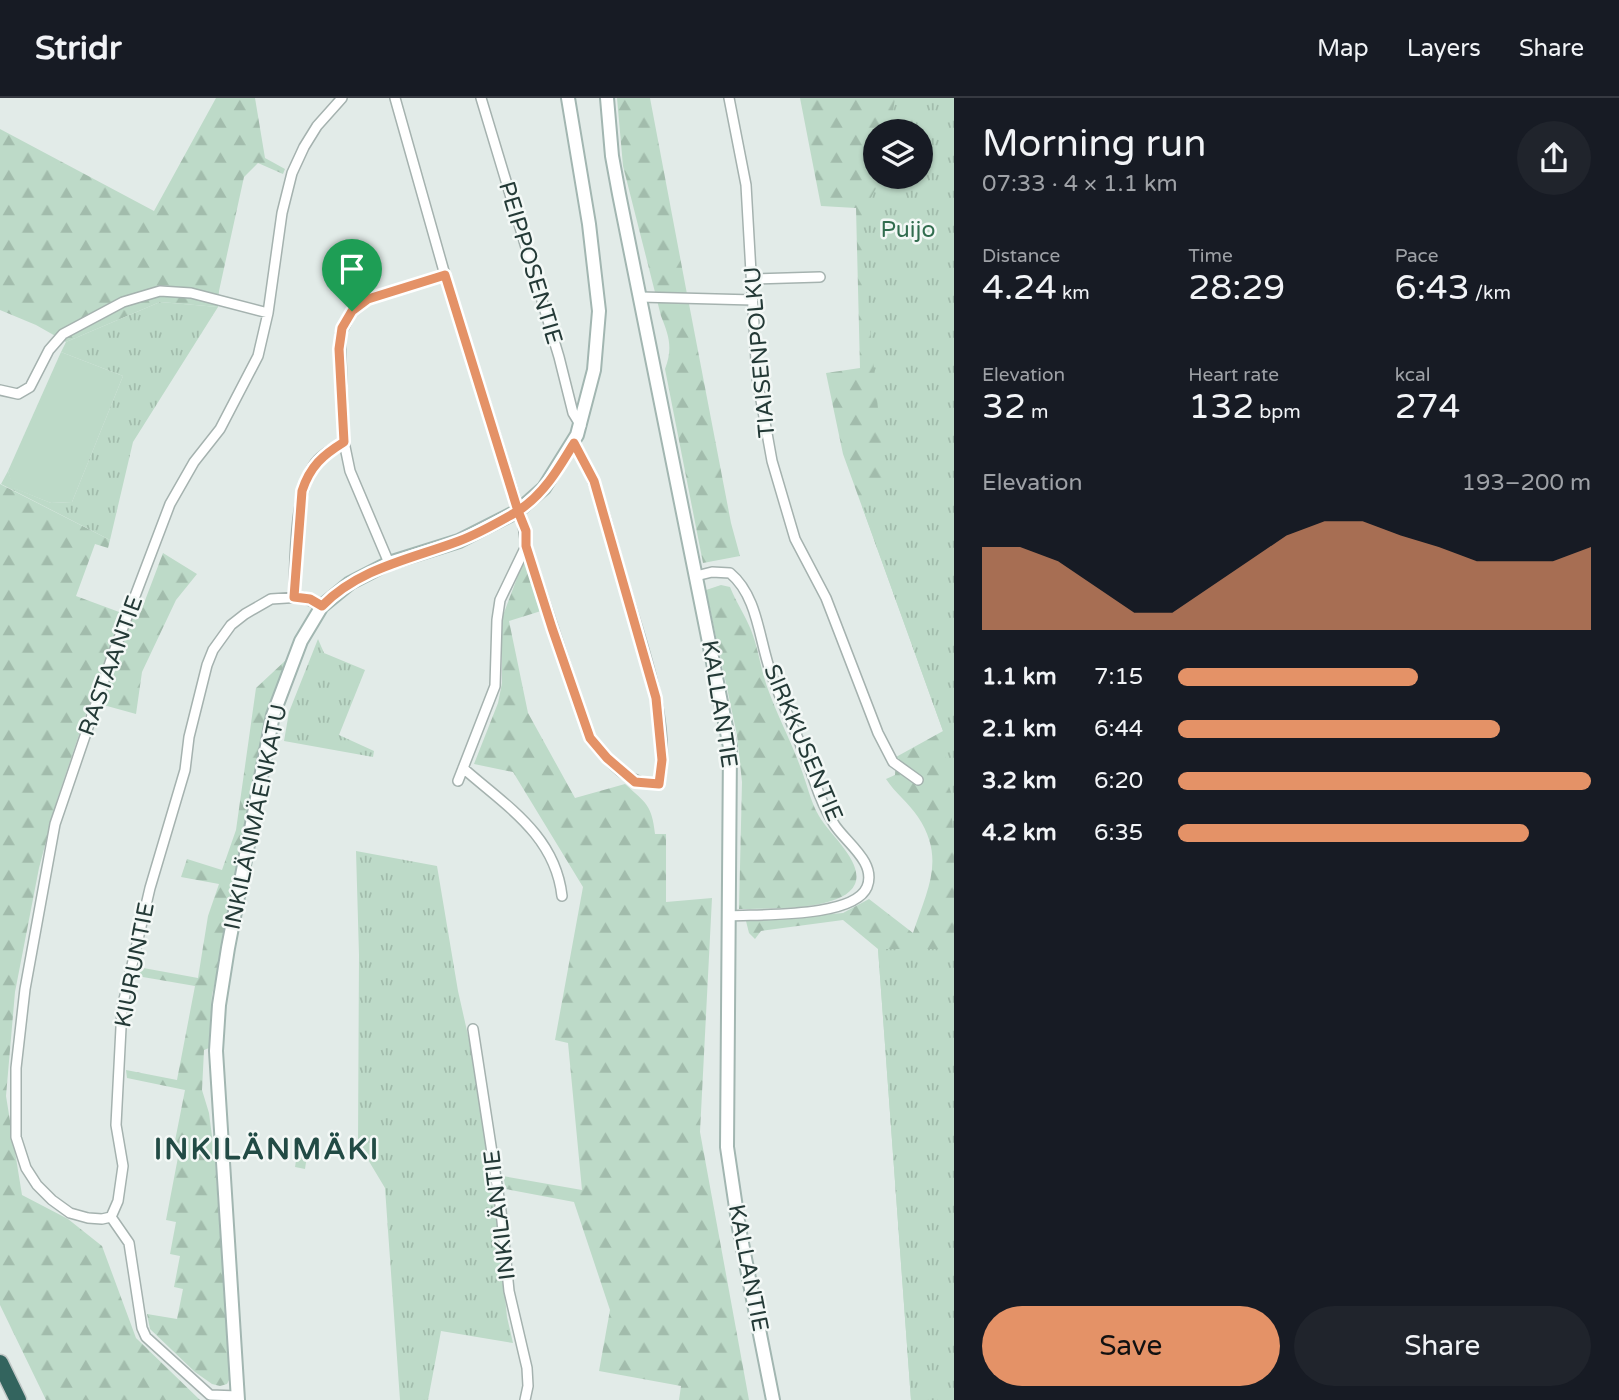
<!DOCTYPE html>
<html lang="en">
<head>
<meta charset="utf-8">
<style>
	body { margin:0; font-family:"Varela Round",sans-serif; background:#20242c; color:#f1f3f6; height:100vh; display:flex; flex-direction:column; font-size:26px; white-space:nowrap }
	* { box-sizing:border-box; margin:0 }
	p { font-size:23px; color:#9ea1a6 }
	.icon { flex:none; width:38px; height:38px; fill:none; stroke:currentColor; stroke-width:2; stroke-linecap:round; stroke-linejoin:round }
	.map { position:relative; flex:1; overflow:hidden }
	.drawer { display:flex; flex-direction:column; background:#171b24; width:665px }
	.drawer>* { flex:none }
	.controls { position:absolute; left:863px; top:21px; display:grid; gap:14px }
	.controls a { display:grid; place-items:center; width:70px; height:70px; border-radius:50%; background:#171b24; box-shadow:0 2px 5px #0004; font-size:35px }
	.pin { position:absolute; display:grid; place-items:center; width:60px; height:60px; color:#fff; margin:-72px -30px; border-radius:50% 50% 50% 0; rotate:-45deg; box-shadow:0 0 7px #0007 }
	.pin .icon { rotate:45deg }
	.round { display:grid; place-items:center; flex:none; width:74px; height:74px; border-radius:37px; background:#20242c }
	.headline { display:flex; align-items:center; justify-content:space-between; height:119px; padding:0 28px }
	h1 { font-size:38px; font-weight:600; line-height:52px }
	.figures { display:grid; grid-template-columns:repeat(3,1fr); gap:10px; height:119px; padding:7px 28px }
	.figures div { display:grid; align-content:center }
	.figures b { font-size:35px; font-weight:600 }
	.figures small { font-size:19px; font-weight:400 }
	.figures p { font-size:19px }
	.chart { height:196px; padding:14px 28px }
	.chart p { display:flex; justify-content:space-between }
	.chart svg { width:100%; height:126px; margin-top:7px; fill:#e49267; opacity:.7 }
	.action { display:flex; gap:14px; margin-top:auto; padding:14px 28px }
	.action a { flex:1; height:80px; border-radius:42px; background:#e49267; color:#111; font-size:28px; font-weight:600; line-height:80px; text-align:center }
	.action a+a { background:#20242c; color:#f1f3f6 }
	ul { padding:0 28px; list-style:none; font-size:23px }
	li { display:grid; grid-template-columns:112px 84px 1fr; align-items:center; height:52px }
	li i { height:18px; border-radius:9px; background:#e49267 }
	header { display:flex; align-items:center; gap:42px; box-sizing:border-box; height:98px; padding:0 35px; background:#171b24; border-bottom:2px solid #363941 }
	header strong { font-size:33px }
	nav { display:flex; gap:38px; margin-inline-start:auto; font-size:24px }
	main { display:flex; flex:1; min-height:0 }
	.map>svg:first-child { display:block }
	.grass { fill:#bddac8 }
	.forest { fill:url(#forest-firs); fill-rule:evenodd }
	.park { fill:url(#park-tufts) }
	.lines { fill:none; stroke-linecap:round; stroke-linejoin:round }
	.street-casing { stroke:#a5b2af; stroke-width:12 }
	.secondary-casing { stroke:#a2b6b1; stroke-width:16 }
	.highway-casing { stroke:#c2c8c7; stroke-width:19 }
	.street { stroke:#fff; stroke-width:9 }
	.secondary { stroke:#fff; stroke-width:12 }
	.highway { stroke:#33645e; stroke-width:16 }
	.route-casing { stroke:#fff; stroke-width:14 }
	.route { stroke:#e49267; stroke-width:9 }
	.labels { text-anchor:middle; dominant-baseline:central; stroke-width:5; stroke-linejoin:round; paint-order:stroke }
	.park-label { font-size:23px; fill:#326d4f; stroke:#f3f8f6 }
	.street-label { font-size:23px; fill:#243a37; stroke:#f3f8f6 }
	.district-label { font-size:30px; font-weight:bold; letter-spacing:2px; fill:#224b45; stroke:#f3f8f6 }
</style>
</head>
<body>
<header>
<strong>Stridr</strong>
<nav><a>Map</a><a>Layers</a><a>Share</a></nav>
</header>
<main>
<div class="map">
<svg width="954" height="1302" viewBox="0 0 954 1302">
	<defs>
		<pattern id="forest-firs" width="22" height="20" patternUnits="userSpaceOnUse" patternTransform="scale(1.75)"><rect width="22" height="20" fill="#bddac8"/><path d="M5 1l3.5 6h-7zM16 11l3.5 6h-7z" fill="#a2bcac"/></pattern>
		<pattern id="park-tufts" width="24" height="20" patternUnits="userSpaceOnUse" patternTransform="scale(1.75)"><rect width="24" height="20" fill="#bddac8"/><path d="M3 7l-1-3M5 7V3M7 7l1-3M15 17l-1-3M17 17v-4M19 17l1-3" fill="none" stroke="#a2bcac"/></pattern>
	</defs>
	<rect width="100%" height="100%" fill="#e2ebe8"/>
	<path class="grass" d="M61 254 123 278 72 404 51 405 13 390 8 373Z"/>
	<path class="forest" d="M216 0H255L265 60 285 71 283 76 258 65 244 79 219 193 218 209 160 204 66 244 36 227 0 212V31L154 113Z
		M617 0H650L687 196H748V206H689L731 425 740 458 703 465 665 271C673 250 669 238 661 218L623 68Z
		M800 0H954V1302H911L878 851 843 822 761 833 755 841 749 835 746 823 843 815 869 801 913 835C927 792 946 761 918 719 909 705 895 695 886 681L895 677 896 659 943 633 843 356 826 275 860 270 856 110 821 108ZM875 33H920V79H875Z
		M0 386 110 442 108 450 95 446 76 498 138 521 163 455 197 476 176 502 142 574 136 616 107 608 89 607 57 702 39 770 15 894 6 998 22 1097 68 1121 102 1148 136 1240 200 1302H46L0 1207Z
		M527 465 541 513 509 523 528 615 575 700 625 686C646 705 652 707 655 736H666V804L712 800 700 1034 749 1302H679L681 1288 599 1273 610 1212 574 1104 506 1091 503 1078 582 1092 568 945 555 942 583 789 513 674 474 666 498 605 502 585V520L522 467Z
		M721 487 730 489C736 504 745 517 751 532 759 552 761 574 769 594 778 619 791 643 800 668 807 685 810 703 819 718 829 736 864 764 855 786 843 814 765 810 739 811L742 684 737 637 706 492Z
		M286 562 269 610 229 823 212 897 209 950 204 952 202 992 209 1015 215 1062 230 1280 227 1286 220 1288 212 1286 195 1274 150 1231 147 1216 177 1221 183 1191 174 1189 180 1158 170 1156 176 1124 166 1122 179 1054 173 1053 185 992 127 980 126 972 177 982 195 888 137 878 138 869 198 880 208 818 219 786 181 779 187 761 222 772 236 732 256 590Z"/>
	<path class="park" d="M895 0H954V741L943 633 862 408 886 390 860 132 865 111 882 79H920V33H890Z
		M160 204 218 209 133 344 110 442 1 386 8 373 14 390 51 405 72 404 123 278 61 254 66 244Z
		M318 541 324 555 365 572 339 637 374 653 373 659 284 643 289 614Z
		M356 753 437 768 458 893 488 1026 507 1219 513 1245 441 1233 428 1302H400L385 1090 358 1045 359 857Z
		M878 851H954V1302H911Z
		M298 1050 308 1051 305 1071 295 1069Z"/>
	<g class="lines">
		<g class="street-casing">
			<path id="street" d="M395 0 445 177 523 426 526 448 590 641C610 664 626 687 659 686 673 623 638 537 621 476 608 432 599 384 574 345
				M481 0 559 259 573 315 581 328
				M729 0 746 87 757 280 772 363 795 441 826 500 878 635 893 664 918 682
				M753 181 820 179
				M640 199 753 202
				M0 292 18 296 30 289 49 252 63 236 123 204 160 193 191 195 268 215
				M389 465 350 373 344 344 340 237 352 213 368 201 445 177
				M696 478 712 474 730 475C759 499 759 545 772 578 785 613 802 646 814 682 819 697 825 712 834 726 845 744 877 764 867 789 854 820 760 816 730 818
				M294 499C295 465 294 387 318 362 325 354 335 350 344 344
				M463 670C506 708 555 737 562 798
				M458 683 495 588 497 522 500 502 526 448
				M473 931 501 1113 509 1193 527 1270 528 1288 525 1302
				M111 1119 102 1121 88 1120 70 1115 52 1102 37 1087 26 1070 16 1039V970L25 891 55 726 113 556 170 406 194 364 220 331 258 258 268 215 282 115 292 75 304 49 317 28 342 0
				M238 1298 210 1297 146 1239 142 1230 129 1145 111 1119 118 1103 123 1068 116 1027 122 910 150 790 185 672 189 639 207 567 213 552 231 527 245 516 271 501 302 499 322 508"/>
		</g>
		<g class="secondary-casing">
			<path id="secondary" d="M607 0 612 58 619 96 730 649 727 1049 739 1130 773 1302
				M238 1302 216 953 219 907 228 850 273 617 301 543 322 508 350 485 389 465 459 443 518 413 544 390 577 337 594 272 599 213 589 126 568 0"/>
		</g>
		<g class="highway-casing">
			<path id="highway" d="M0 1265 18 1302"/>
		</g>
		<use href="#street" class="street"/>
		<use href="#secondary" class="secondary"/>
		<use href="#highway" class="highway"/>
	</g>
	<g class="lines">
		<g class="route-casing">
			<path id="route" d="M352 213 342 230 339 251 344 344C323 357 310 368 302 393L294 499 310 501 322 508C359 470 411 461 459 443 480 435 499 424 518 413L526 433V448L552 530 590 640 607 660 635 684 659 686 662 662 656 600 594 383 574 345C559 370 544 396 518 413L445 177 368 201 352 213"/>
		</g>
		<use href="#route" class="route"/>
	</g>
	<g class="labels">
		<g class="park-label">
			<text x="908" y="132">Puijo</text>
		</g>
		<g class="street-label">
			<text transform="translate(530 165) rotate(73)">PEIPPOSENTIE</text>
			<text transform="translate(760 254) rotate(-95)">TIAISENPOLKU</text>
			<text transform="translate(111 568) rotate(-70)">RASTAANTIE</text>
			<text transform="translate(719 606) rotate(81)">KALLANTIE</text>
			<text transform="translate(803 645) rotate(67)">SIRKKUSENTIE</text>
			<text transform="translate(256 719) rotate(-78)">INKILÄNMÄENKATU</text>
			<text transform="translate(135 867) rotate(-79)">KIURUNTIE</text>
			<text transform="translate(500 1117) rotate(-97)">INKILÄNTIE</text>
			<text transform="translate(748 1170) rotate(79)">KALLANTIE</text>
		</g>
		<g class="district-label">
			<text x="267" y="1051">INKILÄNMÄKI</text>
		</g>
	</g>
</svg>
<div class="controls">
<a><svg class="icon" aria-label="layers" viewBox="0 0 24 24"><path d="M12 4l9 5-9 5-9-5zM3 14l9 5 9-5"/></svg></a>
</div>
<div class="pin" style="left:352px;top:213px;background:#1e9e55"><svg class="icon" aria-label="arrive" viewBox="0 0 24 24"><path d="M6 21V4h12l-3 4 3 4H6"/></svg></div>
</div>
<section class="drawer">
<div class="headline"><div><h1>Morning run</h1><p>07:33 · 4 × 1.1 km</p></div><a class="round"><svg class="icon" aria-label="share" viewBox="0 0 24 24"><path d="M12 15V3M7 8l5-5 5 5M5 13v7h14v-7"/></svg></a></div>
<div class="figures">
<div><p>Distance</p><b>4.24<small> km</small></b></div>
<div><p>Time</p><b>28:29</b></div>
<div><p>Pace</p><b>6:43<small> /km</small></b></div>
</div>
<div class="figures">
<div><p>Elevation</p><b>32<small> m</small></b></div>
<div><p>Heart rate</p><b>132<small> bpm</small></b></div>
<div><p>kcal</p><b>274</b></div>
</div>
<div class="chart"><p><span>Elevation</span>193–200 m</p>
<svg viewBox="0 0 160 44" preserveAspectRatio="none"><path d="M0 44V15L10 15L20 20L30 29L40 38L50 38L60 29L70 20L80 11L90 6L100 6L110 11L120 15L130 20L140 20L150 20L160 15V44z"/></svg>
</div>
<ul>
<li><b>1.1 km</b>7:15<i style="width:58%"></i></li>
<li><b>2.1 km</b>6:44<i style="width:78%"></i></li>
<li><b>3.2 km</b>6:20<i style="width:100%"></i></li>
<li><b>4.2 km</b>6:35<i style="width:85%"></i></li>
</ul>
<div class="action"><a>Save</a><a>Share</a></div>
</section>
</main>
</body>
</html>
